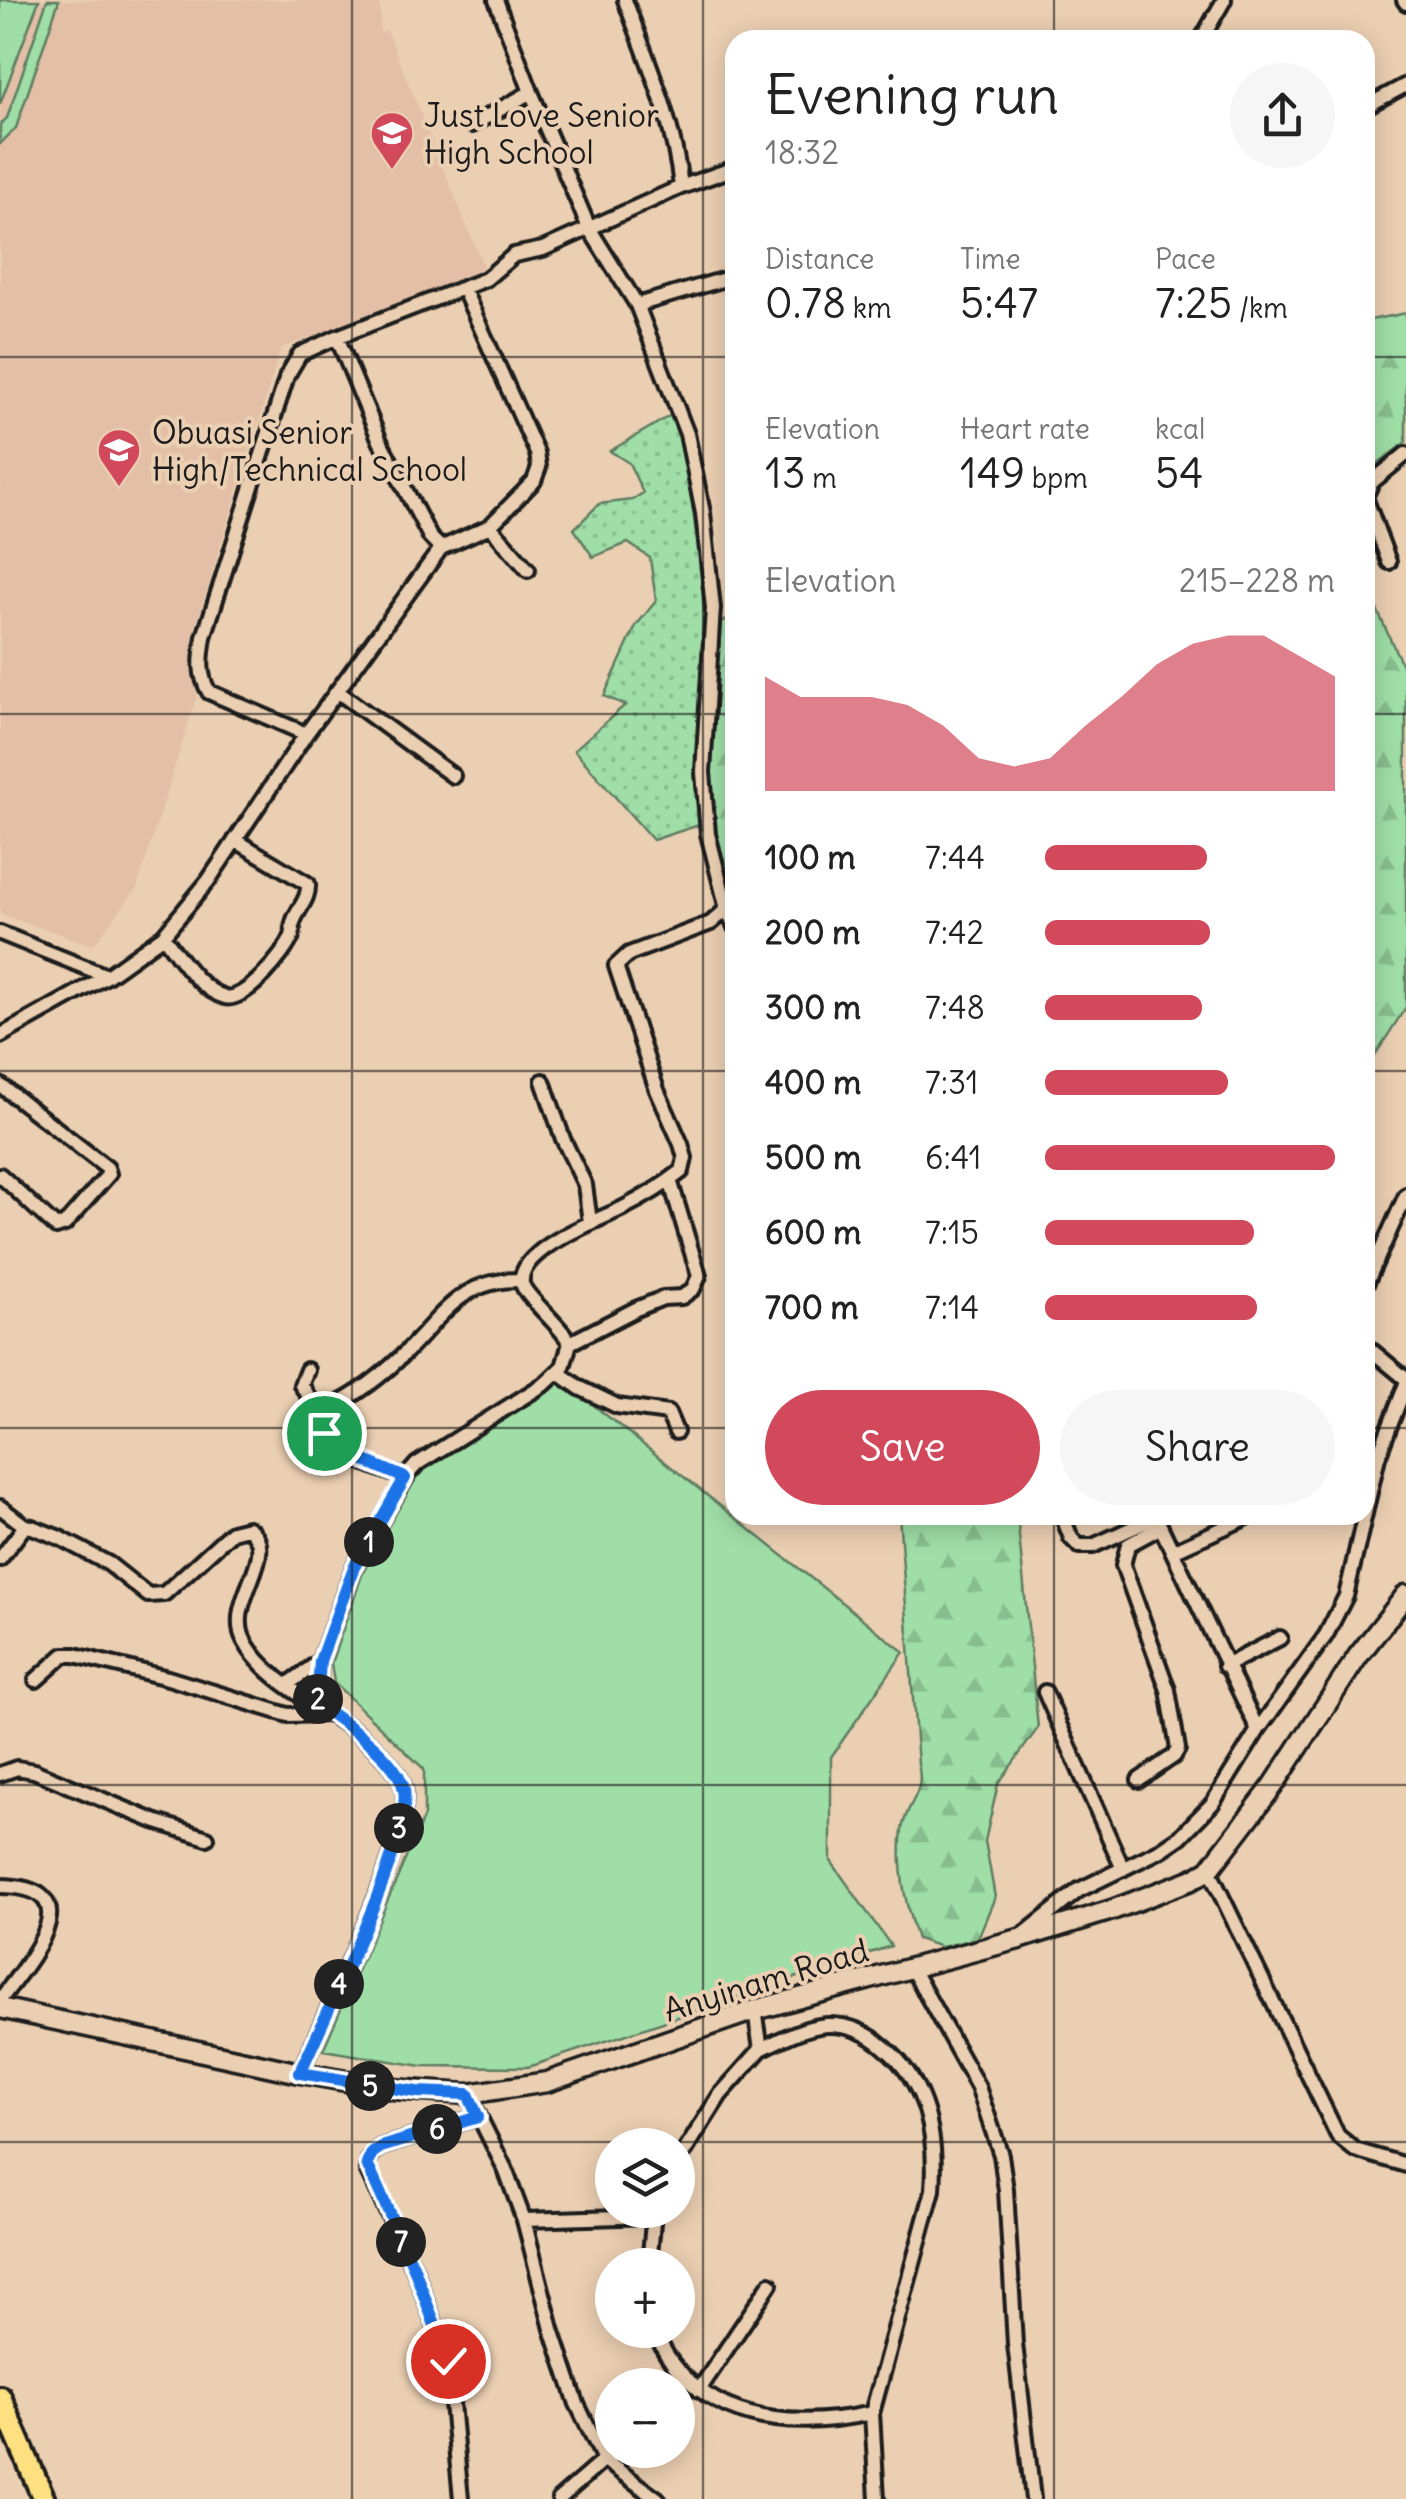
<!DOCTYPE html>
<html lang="en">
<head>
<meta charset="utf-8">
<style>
	body { margin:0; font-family:Delius,sans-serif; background:#f6f6f6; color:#222; height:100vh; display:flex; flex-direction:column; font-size:38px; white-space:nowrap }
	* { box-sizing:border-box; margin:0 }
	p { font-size:32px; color:#767676 }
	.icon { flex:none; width:55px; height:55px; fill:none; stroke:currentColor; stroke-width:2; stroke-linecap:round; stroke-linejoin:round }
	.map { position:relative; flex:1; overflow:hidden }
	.drawer { position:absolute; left:725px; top:30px; width:650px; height:1495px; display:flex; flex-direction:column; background:#fff; border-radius:30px; box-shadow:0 5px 25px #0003 }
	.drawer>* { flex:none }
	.tools { position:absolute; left:595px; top:2128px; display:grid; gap:20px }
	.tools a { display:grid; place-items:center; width:100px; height:100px; border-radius:50%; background:#fff; box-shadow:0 5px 25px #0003; font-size:50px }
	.pin { position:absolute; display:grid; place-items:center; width:85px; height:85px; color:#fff; margin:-42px; border:5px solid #fff; border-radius:50%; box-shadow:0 2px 10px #0007 }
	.km { position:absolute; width:50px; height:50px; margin:-25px; border-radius:50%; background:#222; color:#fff; font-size:28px; line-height:50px; text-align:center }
	.round { display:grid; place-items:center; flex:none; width:105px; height:105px; border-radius:52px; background:#f6f6f6 }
	.overview { display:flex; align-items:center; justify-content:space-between; height:170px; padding:0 40px }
	h1 { font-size:55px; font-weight:600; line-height:75px }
	.metrics { display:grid; grid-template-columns:repeat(3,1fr); gap:15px; height:170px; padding:10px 40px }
	.metrics div { display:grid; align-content:center }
	.metrics b { font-size:42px; font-weight:600 }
	.metrics small { font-size:28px; font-weight:400 }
	.metrics p { font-size:28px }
	.chart { height:280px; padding:20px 40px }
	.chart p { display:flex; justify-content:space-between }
	.chart svg { width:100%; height:180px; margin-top:10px; fill:#d1495b; opacity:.7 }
	.button { display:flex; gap:20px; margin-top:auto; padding:20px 40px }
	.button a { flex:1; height:115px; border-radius:60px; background:#d1495b; color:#fff; font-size:40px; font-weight:600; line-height:115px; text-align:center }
	.button a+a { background:#f6f6f6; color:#222 }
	ul { padding:0 40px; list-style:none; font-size:32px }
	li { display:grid; grid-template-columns:160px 120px 1fr; align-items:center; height:75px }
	li i { height:25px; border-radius:12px; background:#d1495b }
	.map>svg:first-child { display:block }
	.built { fill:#e2bfa6 }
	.grass { fill:url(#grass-dots); stroke:#5e7d62; stroke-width:2.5 }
	.forest { fill:url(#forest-firs); stroke:#5e7d62; stroke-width:2.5 }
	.pitch { fill:#9fdea7; stroke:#5e7d62; stroke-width:2.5 }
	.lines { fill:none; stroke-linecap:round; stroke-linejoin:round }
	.minor-casing { stroke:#1c1c1c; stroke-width:20 }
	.tertiary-casing { stroke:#1c1c1c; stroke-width:25 }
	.primary-casing { stroke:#1c1c1c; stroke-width:28 }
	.minor { stroke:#ebcfb2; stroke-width:12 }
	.tertiary { stroke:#ebcfb2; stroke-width:18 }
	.primary { stroke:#fde080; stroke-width:20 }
	.route-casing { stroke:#fff; stroke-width:20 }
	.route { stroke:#1a73e8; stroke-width:12 }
	.grid { fill:none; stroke:#1c1c1c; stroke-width:2.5; stroke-opacity:0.55 }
	.labels { text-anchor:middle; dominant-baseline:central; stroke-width:8; stroke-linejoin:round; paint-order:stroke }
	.poi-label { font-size:32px; fill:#1c1c1c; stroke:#ebcfb2; text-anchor:start }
	.street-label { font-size:32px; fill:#1c1c1c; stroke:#ebcfb2 }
</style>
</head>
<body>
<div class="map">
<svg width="1406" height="2499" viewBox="0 0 1406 2499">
	<defs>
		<pattern id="grass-dots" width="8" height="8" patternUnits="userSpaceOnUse" patternTransform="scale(2.5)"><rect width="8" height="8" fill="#9fdea7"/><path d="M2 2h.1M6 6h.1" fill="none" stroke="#88be8f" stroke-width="1.8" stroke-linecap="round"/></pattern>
		<pattern id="forest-firs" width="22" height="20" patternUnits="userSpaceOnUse" patternTransform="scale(2.5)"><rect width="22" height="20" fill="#9fdea7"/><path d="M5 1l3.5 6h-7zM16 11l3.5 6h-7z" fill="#88be8f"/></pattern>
	</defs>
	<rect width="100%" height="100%" fill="#ebcfb2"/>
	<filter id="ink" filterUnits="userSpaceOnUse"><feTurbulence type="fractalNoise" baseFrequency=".01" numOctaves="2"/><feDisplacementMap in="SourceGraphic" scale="20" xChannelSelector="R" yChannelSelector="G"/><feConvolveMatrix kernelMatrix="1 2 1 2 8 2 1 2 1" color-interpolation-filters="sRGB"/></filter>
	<g filter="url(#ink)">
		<path class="built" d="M0 0H380V32L387 31 486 273 281 348 195 629 191 672 197 695 137 888 93 945 0 914Z"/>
		<path class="grass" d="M678 411 707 605 699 825 653 840 574 750 625 705 604 696 636 626 656 601 650 558 628 543 593 557 574 529 599 504 632 500 643 493 629 463 610 451Z"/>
		<path class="forest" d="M1406 313V442L1365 473V321Z
			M1365 583 1406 674V1007L1365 1071Z
			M735 618V890L712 830 711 742 716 623Z
			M899 1515H1017L1038 1728 998 1784 985 1841 995 1897 978 1938 941 1947 917 1939C905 1904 897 1867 902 1830 906 1802 926 1795 918 1764Z"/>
		<path class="pitch" d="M0 0H39L0 104Z
			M47 0H59L16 128 0 144V125L7 118Z
			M562 1380 904 1652 831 1757V1861L891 1946 528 2067 422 2066 323 2050 424 1816V1769L334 1683 331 1663 362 1575 414 1472Z"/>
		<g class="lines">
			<g class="minor-casing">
				<path id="minor" d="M496 0 531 92 589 228 637 305 687 434 703 513 713 608 703 772 708 834 727 909 735 927
					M625 0C648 62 674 121 681 187
					M1404 0 1406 3
					M1201 40 1224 0
					M1365 107 1406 85
					M472 125 531 92
					M463 288 537 453 539 467 534 481 490 526 441 548 306 734 209 692C198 674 201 657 204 637L287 376 300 354 337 337 486 279 514 255 543 249 681 187 735 168
					M637 305 735 276
					M337 337 380 441 430 537 441 548
					M490 526 528 570
					M1389 562 1365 497 1372 482 1406 454
					M337 691 453 776
					M0 933 107 976
					M163 936C179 956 199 990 225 997 244 1003 286 953 292 936 295 926 290 930 294 920 299 907 309 899 308 884L235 840
					M0 1036 107 976 163 936 208 881 306 734
					M543 1081 563 1139 585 1185 590 1222
					M0 1085 107 1168 109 1174 65 1224 56 1227 0 1175
					M1365 1286 1406 1195
					M570 1343 636 1309 663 1298 682 1297 693 1289 699 1276 670 1180
					M1365 1345 1406 1379
					M307 1370 301 1385C317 1405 315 1420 326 1436 343 1459 380 1468 405 1478
					M559 1373 580 1388 617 1406 668 1413 676 1432
					M317 1413C349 1401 377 1380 401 1357 441 1319 459 1278 522 1280
					M0 1507 25 1526
					M1062 1515 1071 1538 1079 1546H1093L1156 1517 1258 1730
					M1173 1551 1252 1515
					M0 1559 25 1526 32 1527 60 1538 109 1564 148 1595 164 1594 232 1532 248 1528C283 1553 224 1601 244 1640 265 1681 320 1705 355 1731 372 1745 399 1767 404 1789 414 1834 322 2021 300 2073
					M1225 1666 1280 1638
					M36 1680 64 1655H75L168 1678 288 1715 330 1714
					M287 1685 320 1661
					M1045 1692 1123 1869
					M317 1704 320 1661 354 1567 409 1473 417 1464 546 1383 563 1367 570 1343C560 1324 524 1296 522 1283 517 1249 600 1220 623 1208 643 1198 664 1185 682 1171L685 1158 681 1144 657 1090 616 966 629 954 711 923 727 909
					M0 1774 17 1768 34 1771 154 1821 207 1838
					M1139 1780 1174 1756 1178 1749 1168 1690 1123 1565 1128 1545 1161 1527
					M1209 1870 1338 2136 1355 2150 1406 2165
					M0 1886C95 1887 28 1962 0 2000
					M1022 1936 1079 1890 1161 1850 1180 1837 1212 1804 1258 1730 1326 1635 1346 1596 1378 1457 1406 1384
					M911 1967 978 2087 1001 2155 1006 2190 1015 2344 1033 2499
					M761 2049C782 2039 803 2027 827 2025 849 2024 868 2033 884 2047 928 2083 937 2136 933 2190L872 2413 877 2499
					M468 2094 505 2169 524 2220 552 2329 577 2404 604 2460 658 2499
					M678 2162 720 2095 761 2049 755 2010
					M524 2220 652 2216
					M649 2265 654 2212
					M656 2330C661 2351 674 2367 689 2381 739 2427 810 2426 872 2413
					M699 2390 770 2284
					M461 2499 448 2361 414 2268 367 2170C367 2158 372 2153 381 2147L478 2117
					M559 2499 604 2460"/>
			</g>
			<g class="tertiary-casing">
				<path id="tertiary" d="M0 2008 300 2073 392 2089 468 2094 547 2082 755 2010 1019 1939 1112 1910 1191 1880 1209 1870 1273 1786 1358 1656 1406 1595"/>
			</g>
			<g class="primary-casing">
				<path id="primary" d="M0 2397 44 2499"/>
			</g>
			<use href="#minor" class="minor"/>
			<use href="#tertiary" class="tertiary"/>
			<use href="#primary" class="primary"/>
		</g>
	</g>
	<g class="lines" filter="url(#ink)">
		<g class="route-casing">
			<path id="route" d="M324 1433 347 1453 405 1478 354 1567 320 1661 317 1704C343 1722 398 1758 404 1790 413 1837 323 2020 300 2073L417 2092 468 2094 478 2117 381 2147 372 2153 367 2164 414 2268 448 2361"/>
		</g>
		<use href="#route" class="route"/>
	</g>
	<path class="grid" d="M352 0V2499M703 0V2499M1054 0V40M0 357H735M1365 357H1406M0 714H735M1365 714H1406M0 1071H735M1365 1071H1406M0 1428H735M1365 1428H1406M1054 1515V2499M0 1785H1406M0 2142H1406"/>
	<defs>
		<g id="school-pin" transform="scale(2.25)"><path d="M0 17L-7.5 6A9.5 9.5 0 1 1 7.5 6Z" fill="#d1495b" stroke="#ebcfb2"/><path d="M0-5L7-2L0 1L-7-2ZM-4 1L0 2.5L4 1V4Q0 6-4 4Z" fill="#fff"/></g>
	</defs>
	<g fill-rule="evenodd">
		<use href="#school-pin" x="392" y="133"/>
		<use href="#school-pin" x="119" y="450"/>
	</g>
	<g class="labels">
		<g class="poi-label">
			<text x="424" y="115">Just Love Senior<tspan x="424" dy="37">High School</tspan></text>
			<text x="152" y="432">Obuasi Senior<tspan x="152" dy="37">High/Technical School</tspan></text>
		</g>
		<g class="street-label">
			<text transform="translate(766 1980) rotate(-17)">Anyinam Road</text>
		</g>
	</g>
</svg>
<div class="tools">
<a><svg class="icon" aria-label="layers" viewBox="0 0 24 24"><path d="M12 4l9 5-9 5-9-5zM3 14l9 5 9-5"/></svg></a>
<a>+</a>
<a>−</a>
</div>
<div class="pin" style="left:324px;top:1433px;background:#1e9e55"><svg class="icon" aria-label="arrive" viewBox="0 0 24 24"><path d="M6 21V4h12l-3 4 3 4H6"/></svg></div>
<div class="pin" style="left:448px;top:2361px;background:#d93025"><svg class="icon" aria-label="check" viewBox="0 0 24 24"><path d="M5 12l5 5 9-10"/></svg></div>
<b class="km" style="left:369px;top:1542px">1</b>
<b class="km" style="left:318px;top:1699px">2</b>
<b class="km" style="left:399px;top:1828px">3</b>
<b class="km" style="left:339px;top:1984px">4</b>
<b class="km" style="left:370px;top:2086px">5</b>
<b class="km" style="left:437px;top:2129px">6</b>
<b class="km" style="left:401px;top:2242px">7</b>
<section class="drawer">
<div class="overview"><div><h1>Evening run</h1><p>18:32</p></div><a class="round"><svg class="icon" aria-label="share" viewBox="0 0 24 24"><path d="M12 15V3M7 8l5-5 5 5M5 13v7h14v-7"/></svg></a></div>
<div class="metrics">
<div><p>Distance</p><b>0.78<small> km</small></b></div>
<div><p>Time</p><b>5:47</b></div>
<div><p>Pace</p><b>7:25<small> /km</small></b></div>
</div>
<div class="metrics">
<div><p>Elevation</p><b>13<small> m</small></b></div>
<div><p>Heart rate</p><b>149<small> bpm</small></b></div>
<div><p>kcal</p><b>54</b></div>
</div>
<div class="chart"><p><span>Elevation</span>215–228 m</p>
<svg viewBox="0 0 160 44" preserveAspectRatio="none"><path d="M0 44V16L10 21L20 21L30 21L40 23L50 28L60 36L70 38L80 36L90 28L100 21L110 13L120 8L130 6L140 6L150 11L160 16V44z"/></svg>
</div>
<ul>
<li><b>100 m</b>7:44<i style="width:56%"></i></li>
<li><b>200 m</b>7:42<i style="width:57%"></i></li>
<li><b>300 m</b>7:48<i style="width:54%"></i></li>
<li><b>400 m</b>7:31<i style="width:63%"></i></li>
<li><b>500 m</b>6:41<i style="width:100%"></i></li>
<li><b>600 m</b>7:15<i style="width:72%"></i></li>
<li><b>700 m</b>7:14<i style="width:73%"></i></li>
</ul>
<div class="button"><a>Save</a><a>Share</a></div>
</section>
</div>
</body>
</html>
